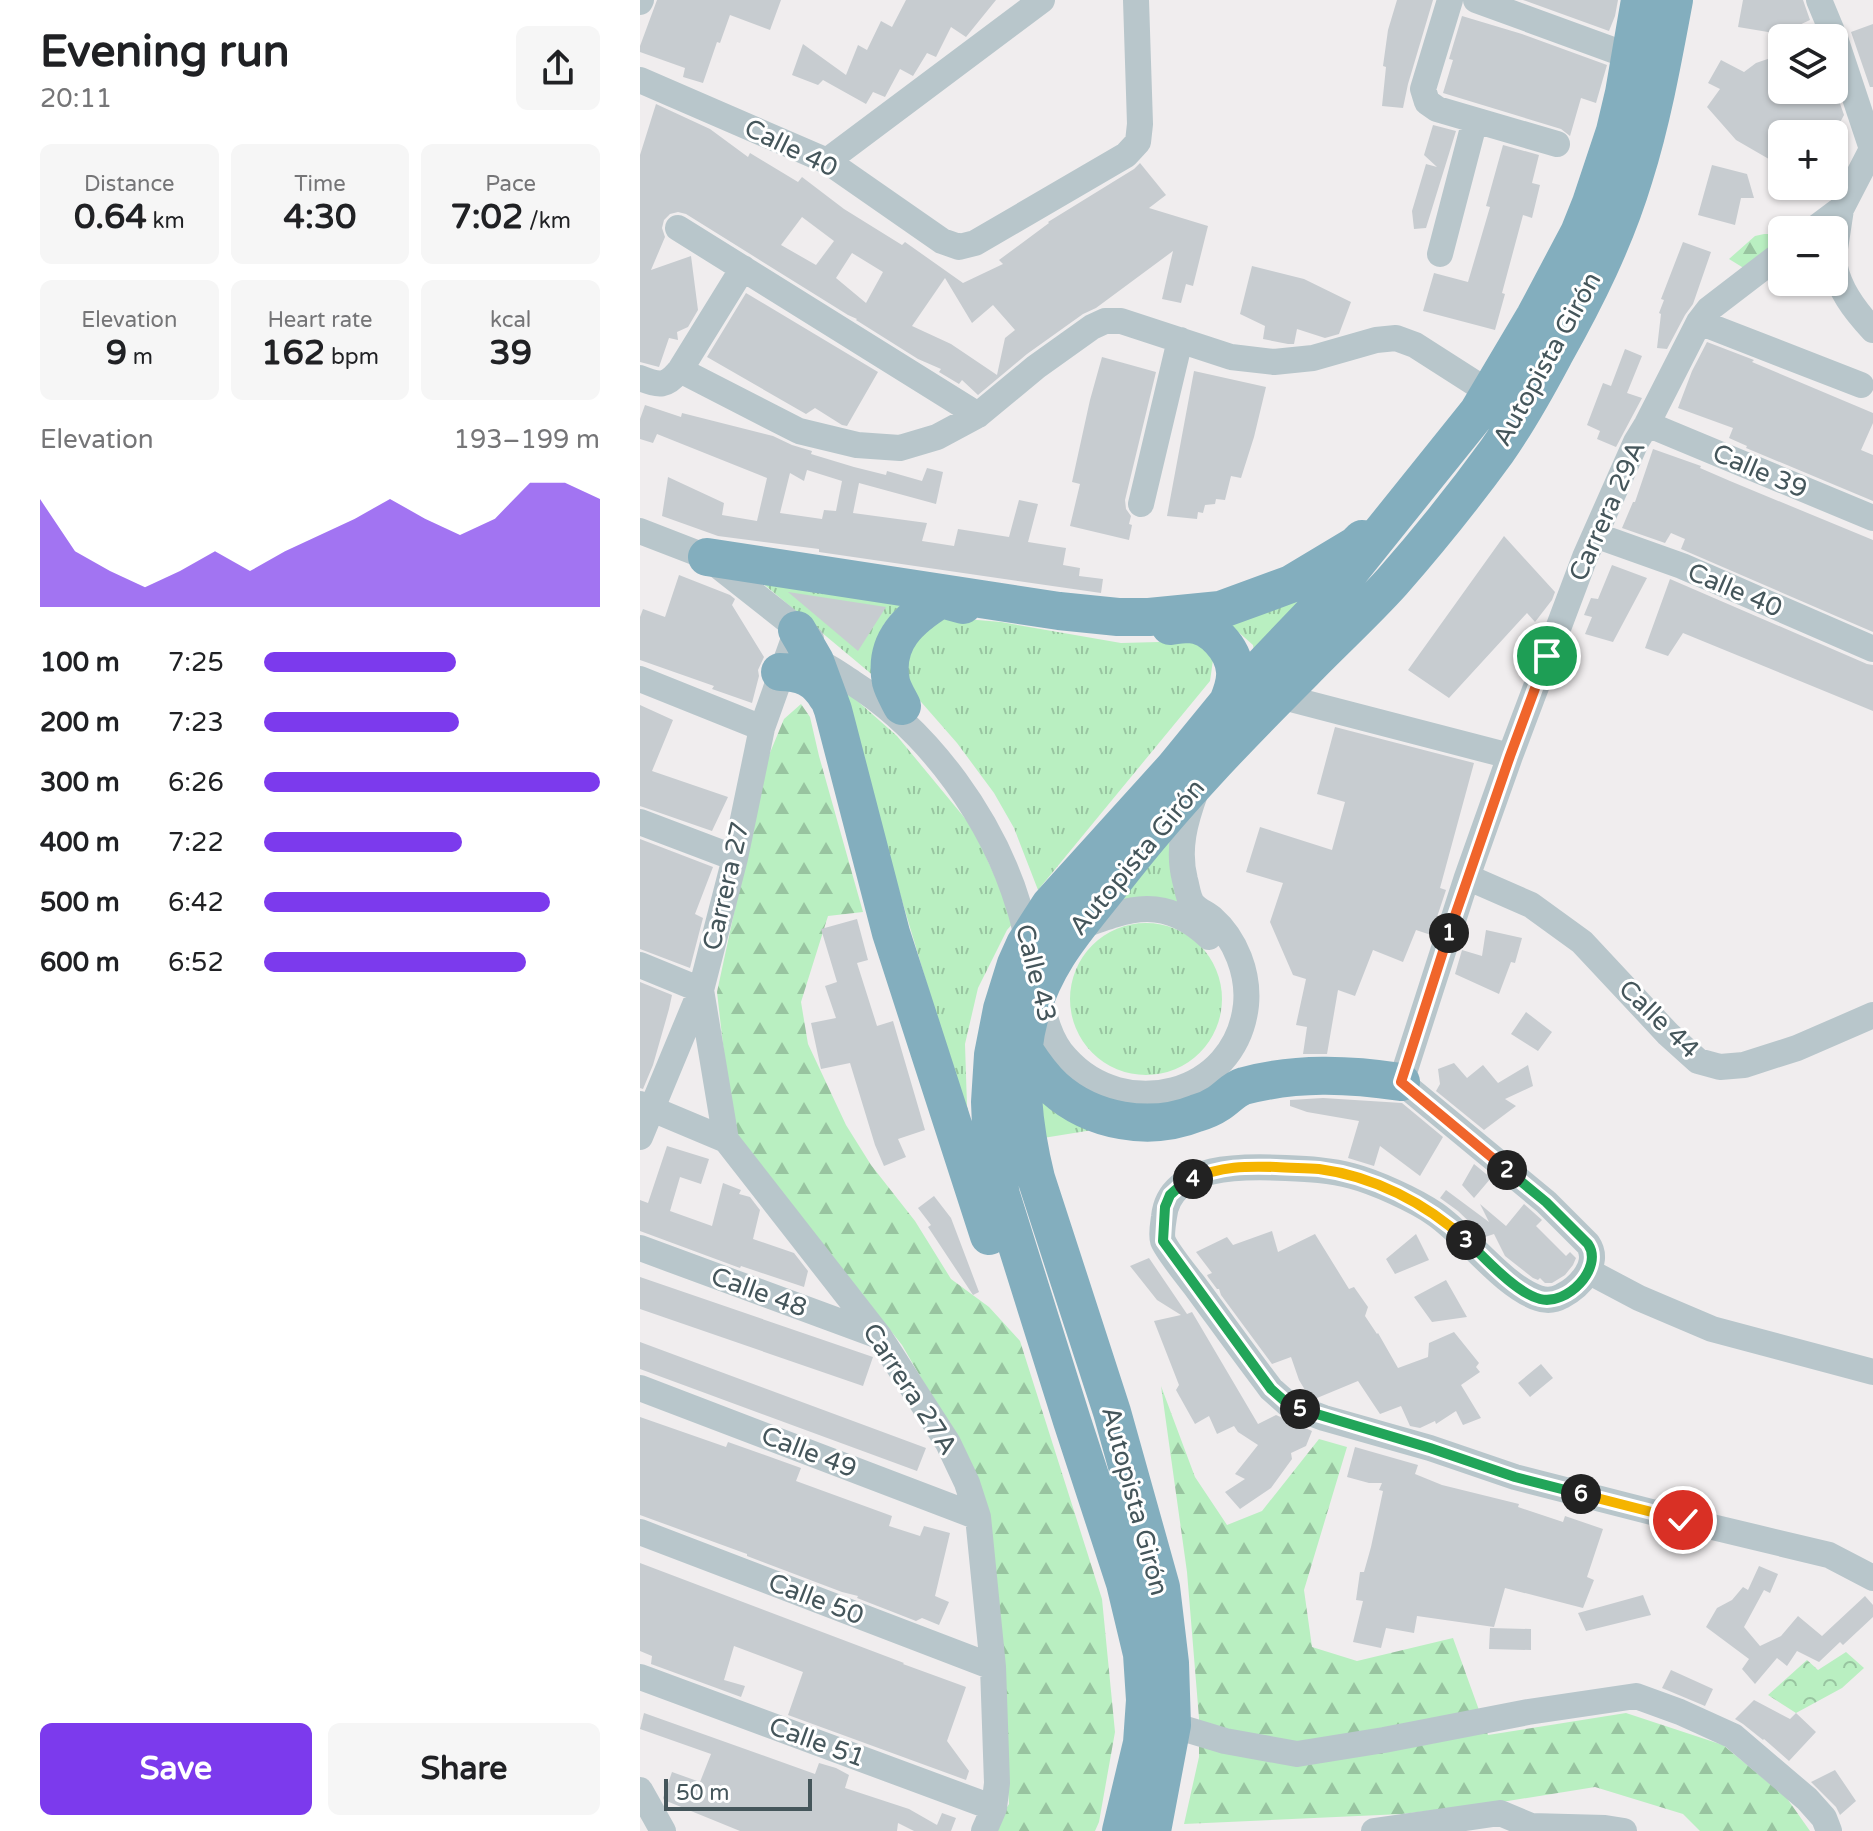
<!DOCTYPE html>
<html lang="en">
<head>
<meta charset="utf-8">
<style>
	body { margin:0; font-family:"Varela Round",sans-serif; background:#f6f6f6; color:#202124; height:100vh; display:flex; flex-direction:column; font-size:30px; white-space:nowrap }
	* { box-sizing:border-box; margin:0 }
	p { font-size:26px; color:#757577 }
	.icon { flex:none; width:44px; height:44px; fill:none; stroke:currentColor; stroke-width:2; stroke-linecap:round; stroke-linejoin:round }
	.map { position:relative; flex:1; overflow:hidden }
	.side { display:flex; flex-direction:column; background:#fff; width:640px }
	.side>* { flex:none }
	.buttons { position:absolute; left:1128px; top:24px; display:grid; gap:16px }
	.buttons a { display:grid; place-items:center; width:80px; height:80px; border-radius:12px; background:#fff; box-shadow:0 2px 6px #0004; font-size:40px }
	.scale { position:absolute; left:24px; bottom:20px; width:148px; box-sizing:border-box; padding-left:8px; border:4px solid #45565b; border-top:0; font-size:22px; line-height:28px; white-space:nowrap; color:#45565b; -webkit-text-stroke:6px #fff; paint-order:stroke }
	.pin { position:absolute; display:grid; place-items:center; width:68px; height:68px; color:#fff; margin:-34px; border:4px solid #fff; border-radius:50%; box-shadow:0 2px 8px #0007 }
	.km { position:absolute; width:40px; height:40px; margin:-20px; border-radius:50%; background:#222; color:#fff; font-size:22px; line-height:40px; text-align:center }
	.round { display:grid; place-items:center; flex:none; width:84px; height:84px; border-radius:12px; background:#f6f6f6 }
	.headline { display:flex; align-items:center; justify-content:space-between; height:136px; padding:0 40px }
	h1 { font-size:44px; font-weight:800; line-height:60px }
	.metrics { display:grid; grid-template-columns:repeat(3,1fr); gap:12px; height:136px; padding:8px 40px }
	.metrics div { display:grid; align-content:center; border-radius:12px; background:#f6f6f6; text-align:center }
	.metrics b { font-size:34px; font-weight:800 }
	.metrics small { font-size:22px; font-weight:400 }
	.metrics p { font-size:22px }
	.chart { height:224px; padding:16px 40px }
	.chart p { display:flex; justify-content:space-between }
	.chart svg { width:100%; height:144px; margin-top:8px; fill:#7c3aed; opacity:.7 }
	.primary-button { display:flex; gap:16px; margin-top:auto; padding:16px 40px }
	.primary-button a { flex:1; height:92px; border-radius:12px; background:#7c3aed; color:#fff; font-size:32px; font-weight:800; line-height:92px; text-align:center }
	.primary-button a+a { background:#f6f6f6; color:#202124 }
	ul { padding:0 40px; list-style:none; font-size:26px }
	li { display:grid; grid-template-columns:128px 96px 1fr; align-items:center; height:60px }
	li i { height:20px; border-radius:10px; background:#7c3aed }
	main { display:flex; flex:1; min-height:0 }
	.map>svg:first-child { display:block }
	.grass { fill:url(#grass-tufts) }
	.forest { fill:url(#forest-firs) }
	.park { fill:url(#park-crowns) }
	.building { fill:#c7ccd0; fill-rule:evenodd }
	.lines { fill:none; stroke-linecap:round; stroke-linejoin:round }
	.minor { stroke:#b8c6cb; stroke-width:26 }
	.highway { stroke:#83aebe; stroke-width:38 }
	.split-1-casing { stroke:#fff; stroke-width:16 }
	.split-2-casing { stroke:#fff; stroke-width:16 }
	.split-3-casing { stroke:#fff; stroke-width:16 }
	.split-4-casing { stroke:#fff; stroke-width:16 }
	.split-5-casing { stroke:#fff; stroke-width:16 }
	.split-6-casing { stroke:#fff; stroke-width:16 }
	.split-7-casing { stroke:#fff; stroke-width:16 }
	.split-1 { stroke:#f0652b; stroke-width:10 }
	.split-2 { stroke:#f0652b; stroke-width:10 }
	.split-3 { stroke:#22a559; stroke-width:10 }
	.split-4 { stroke:#f5b400; stroke-width:10 }
	.split-5 { stroke:#22a559; stroke-width:10 }
	.split-6 { stroke:#22a559; stroke-width:10 }
	.split-7 { stroke:#f5b400; stroke-width:10 }
	.labels { text-anchor:middle; dominant-baseline:central; stroke-width:6; stroke-linejoin:round; paint-order:stroke }
	.street-label { font-size:26px; fill:#45565b; stroke:#fff }
</style>
</head>
<body>
<main>
<section class="side">
<div class="headline"><div><h1>Evening run</h1><p>20:11</p></div><a class="round"><svg class="icon" aria-label="share" viewBox="0 0 24 24"><path d="M12 15V3M7 8l5-5 5 5M5 13v7h14v-7"/></svg></a></div>
<div class="metrics">
<div><p>Distance</p><b>0.64<small> km</small></b></div>
<div><p>Time</p><b>4:30</b></div>
<div><p>Pace</p><b>7:02<small> /km</small></b></div>
</div>
<div class="metrics">
<div><p>Elevation</p><b>9<small> m</small></b></div>
<div><p>Heart rate</p><b>162<small> bpm</small></b></div>
<div><p>kcal</p><b>39</b></div>
</div>
<div class="chart"><p><span>Elevation</span>193–199 m</p>
<svg viewBox="0 0 160 44" preserveAspectRatio="none"><path d="M0 44V11L10 27L20 33L30 38L40 33L50 27L60 33L70 27L80 22L90 17L100 11L110 17L120 22L130 17L140 6L150 6L160 11V44z"/></svg>
</div>
<ul>
<li><b>100 m</b>7:25<i style="width:57%"></i></li>
<li><b>200 m</b>7:23<i style="width:58%"></i></li>
<li><b>300 m</b>6:26<i style="width:100%"></i></li>
<li><b>400 m</b>7:22<i style="width:59%"></i></li>
<li><b>500 m</b>6:42<i style="width:85%"></i></li>
<li><b>600 m</b>6:52<i style="width:78%"></i></li>
</ul>
<div class="primary-button"><a>Save</a><a>Share</a></div>
</section>
<div class="map">
<svg width="1233" height="1831" viewBox="0 0 1233 1831">
	<defs>
		<pattern id="grass-tufts" width="24" height="20" patternUnits="userSpaceOnUse" patternTransform="scale(2)"><rect width="24" height="20" fill="#b9efc1"/><path d="M3 7l-1-3M5 7V3M7 7l1-3M15 17l-1-3M17 17v-4M19 17l1-3" fill="none" stroke="#98c4a0"/></pattern>
		<pattern id="forest-firs" width="22" height="20" patternUnits="userSpaceOnUse" patternTransform="scale(2)"><rect width="22" height="20" fill="#b9efc1"/><path d="M5 1l3.5 6h-7zM16 11l3.5 6h-7z" fill="#98c4a0"/></pattern>
		<pattern id="park-crowns" width="20" height="18" patternUnits="userSpaceOnUse" patternTransform="scale(2)"><rect width="20" height="18" fill="#b9efc1"/><path d="M2 6a3 3 0 1 1 6 0M12 15a3 3 0 1 1 6 0" fill="none" stroke="#98c4a0"/></pattern>
	</defs>
	<rect width="100%" height="100%" fill="#f0edee"/>
	<path class="grass" d="M109 572 261 605C234 630 235 643 235 677Z
		M672 589 615 659 613 645 596 630 582 621Z
		M302 617 361 622 481 643 556 641 573 660 570 681 398 890 374 828 354 793 317 743 268 687 263 644Z
		M197 683 257 736 333 828 375 921 367 930 338 988 325 1044 327 1106 338 1155Z
		M535 828 544 907 463 910Z
		M430 999a76 76 0 1 1 152 0a76 76 0 1 1-152 0Z
		M397 1094 465 1128 397 1139Z"/>
	<path class="forest" d="M1124 234H1142V246L1106 273 1102 267 1089 259 1115 236Z
		M161 704 170 717 179 756 223 912 188 916 161 1002 168 1044 206 1125 231 1165 275 1221 311 1279 349 1307 380 1341 462 1599 475 1732 459 1822 455 1831H352L369 1804 350 1529 332 1466 262 1345 93 1132 77 992 127 760 144 719Z
		M521 1386 555 1477 587 1525 622 1511 679 1439 707 1447 664 1590 672 1647 717 1661 813 1638 848 1735 986 1713 1083 1745 1146 1797 1170 1831H1060L1043 1814 955 1787 868 1801 762 1814 544 1824 559 1757V1718L547 1572Z"/>
	<path class="park" d="M1206 1652 1224 1668 1202 1688 1156 1713 1128 1695 1167 1660 1178 1670Z"/>
	<path class="building" d="M17 0H141L130 30 90 15 80 43 77 42 63 83 43 77 45 68 0 52V46Z
		M266 0H356L326 37 311 27 296 57 287 53 273 76 260 69 245 97 233 92 226 104 183 80 178 85 152 75 163 44 206 75 218 45 227 50 241 21 252 27Z
		M757 0H793L768 84 763 108 742 106 746 67 743 66 748 30Z
		M883 0H978L975 16 969 31Z
		M1103 0H1163L1170 20 1140 34 1098 27Z
		M822 16 882 34 967 65 956 103 941 98 930 136 921 129 803 93 813 60 809 59Z
		M1233 24V87H1230L1211 32Z
		M1142 54V90H1192L1196 92 1204 115 1194 134H1142V146L1134 162 1096 140 1067 107 1080 89 1068 83 1081 60 1104 72 1116 63Z
		M16 104 70 129 108 157 110 153 158 182 162 177 204 209 262 245 265 242 323 283 363 264 359 260 409 223 408 222 494 169 500 163 526 195 509 208 568 226 553 286 546 284 541 303 522 299 533 251 456 308 443 314 387 354 338 395 322 380 319 384 299 372 301 369 278 359 216 320 217 319 208 315 46 214 38 212 30 214 24 220 22 228 25 237 11 270 51 256 58 310 48 327 37 332 38 340 29 338 19 367 0 362V155ZM162 217 194 241 176 265 141 245ZM212 253 243 272 226 303 196 278ZM305 278 332 323 353 305 375 330 365 338 357 375 311 344 272 326Z
		M793 125 816 131 786 228 774 229 772 211 786 164 797 167 784 155Z
		M863 145 899 155 892 183 900 185 892 218 883 215 862 293 865 294 855 330 783 311 794 273 828 282 850 207 846 206Z
		M1072 165 1107 174 1114 198H1101L1095 225 1058 215Z
		M1043 242 1071 252 1053 304 1045 315 1027 349 1017 348 1021 314 1019 313 1024 300 1021 299Z
		M612 266 664 279 711 302 699 334 685 338 657 329 654 344H648L623 339 625 326 600 314Z
		M106 293 238 372 207 426 202 425 175 408 166 414 67 357Z
		M1067 342 1114 360 1112 362 1233 413V423L1221 450 1233 455V501L1106 448 1107 446 1089 438 1093 428 1038 408 1052 371Z
		M985 349 1002 356 987 393 1002 398 976 447 957 439 960 431 947 425 963 383 971 386Z
		M462 357 516 372 485 500 486 509 491 516 489 524 492 525 489 540 430 526 440 484 432 482 450 400Z
		M554 371 626 387 614 437 601 478 591 476 585 500 576 499 575 504 565 505 563 513 558 512 557 519 527 516Z
		M5 405 41 417 42 413 133 436 152 445 172 451 171 454 214 467 246 475 247 471 282 481 287 468 303 472 296 504 219 483 213 513 287 523 282 541 314 546 318 529 369 537 379 500 398 504 388 542 426 548 423 565 440 568 439 576 463 579 461 593 179 552V549L78 536 22 516 28 477 84 503 82 515 117 521 127 478 17 434 13 443 0 439V419ZM167 470 202 481 196 511 184 510 182 519 140 513 150 473 164 481Z
		M1013 449 1061 466 1060 468 1090 481 1233 540V632L1041 549 1045 539 1031 533 1025 543 982 528 993 502H995Z
		M864 536 915 592 912 600 895 622 887 613 809 698 768 670Z
		M972 565 1007 578 973 642 945 634 952 617 944 615 951 598 958 599Z
		M39 575 90 595 95 599 92 605 124 657 118 670 119 676 112 703 72 689 74 686 0 660V617L3 609 25 617Z
		M1030 579 1227 664 1233 665V711L1043 633 1028 656 1005 648Z
		M148 592 246 607 218 651Z
		M0 705 33 720 12 771 88 797 72 831 0 806Z
		M695 727 834 763 800 888 806 890 791 935 776 930 763 962 733 950 715 996 698 990 687 1054H663L667 1027 656 1025 666 979 653 975 630 922 643 883 606 872 620 827 692 850 705 802 677 794Z
		M0 839 73 867 55 914 63 918 50 968 0 949Z
		M217 919 228 960 217 963 237 1026 253 1021 285 1130 258 1139 266 1157 244 1166 235 1145 210 1063 181 1069 171 1023 196 1018 185 986 197 982 181 929Z
		M846 930 882 938 875 963 871 962 859 994 815 974 822 950 842 956Z
		M0 982 32 995 29 1009 13 1065 3 1089 0 1088Z
		M886 1012 912 1032 898 1051 871 1034Z
		M814 1063 827 1078 843 1065 858 1083 888 1065 893 1086 865 1099 876 1106 844 1130 796 1091 800 1084 798 1069Z
		M683 1098 762 1103 803 1137 780 1176 740 1146 734 1166 708 1158 719 1121 667 1112 650 1106V1100Z
		M27 1146 69 1159 61 1184 40 1177 30 1211 72 1226 83 1183 101 1190 99 1194 110 1197 120 1210 113 1239 154 1253 168 1271 164 1287 101 1266 100 1268 0 1231V1200L8 1203Z
		M834 1164 851 1178 834 1198 822 1185Z
		M806 1190 849 1222 840 1204 866 1226 884 1204 902 1220 896 1226 926 1256 930 1252 936 1258 933 1265 925 1275 912 1283H905L900 1278 898 1280 893 1278 865 1256 854 1234 845 1237 818 1211 800 1198Z
		M294 1196 311 1218 339 1292 333 1295 288 1227 291 1225 278 1208Z
		M632 1231 638 1252 675 1234 709 1289 714 1287 728 1307 725 1316 737 1334 738 1333 758 1368 788 1357 789 1343 814 1332 839 1363 836 1367 840 1372 821 1385 841 1418 823 1425 816 1411 796 1424 795 1421 780 1428 770 1426 761 1406 740 1414 718 1381 677 1398 668 1395 659 1380 651 1357 632 1364 581 1295 579 1289H577L568 1277 567 1275 572 1273 556 1252 587 1237 593 1245Z
		M776 1234 789 1260 755 1274 746 1259Z
		M509 1258 547 1314 552 1312 618 1424 636 1415 672 1431 666 1446 651 1453 652 1459 631 1488 600 1509 585 1492 605 1479 595 1474 618 1445 598 1432 594 1426 577 1434 569 1416 555 1424 536 1390 539 1385 514 1321 541 1315 517 1300 490 1266Z
		M0 1277 233 1357 223 1386 0 1309Z
		M806 1280 827 1317 792 1322 774 1297Z
		M0 1342 286 1448 277 1471 0 1369Z
		M901 1364 913 1378 890 1397 878 1383Z
		M0 1417 86 1447 88 1442 161 1468 156 1481 252 1516 249 1526 280 1536 284 1526 310 1533 295 1596 309 1602 299 1625 282 1618 276 1621 217 1598 218 1596 202 1592 107 1556V1554L0 1515Z
		M715 1447 778 1465 775 1474 802 1485 879 1504 878 1507 923 1522 925 1516 963 1529 947 1577 954 1580 943 1608 865 1588 854 1627 777 1616 774 1633 746 1628 741 1648 713 1642 723 1601 716 1600 720 1572H724L731 1547 743 1491 739 1490 742 1483H729L707 1477Z
		M0 1563 264 1663 263 1664 326 1687 307 1741 329 1771 326 1780 148 1715 163 1672 94 1646 84 1680 105 1686 101 1697 11 1664 12 1656 0 1651Z
		M1119 1566 1138 1574 1130 1593 1124 1590 1104 1627 1120 1646 1141 1636 1158 1616 1182 1636 1225 1596 1233 1605V1617L1203 1645 1200 1642 1179 1662 1157 1651 1147 1666 1137 1658 1115 1684 1102 1669 1109 1659 1066 1627 1077 1608 1092 1600 1103 1587 1108 1590Z
		M1003 1595 1011 1615 946 1631 938 1613Z
		M850 1628 891 1629V1650L849 1649Z
		M1031 1670 1073 1689 1065 1706 1022 1688Z
		M1114 1700 1150 1719 1156 1713 1176 1732 1149 1761 1124 1739 1123 1740 1103 1724 1095 1719Z
		M4 1713 175 1774 179 1763 196 1768 209 1775 205 1788 269 1809 297 1825 302 1813 316 1818 311 1831H274L258 1823 257 1831H100L24 1800 23 1798 32 1772 60 1782 71 1754 0 1729Z
		M1195 1770 1216 1801 1200 1815 1196 1807 1171 1782Z"/>
	<g class="lines">
		<path class="minor" d="M810 0 783 89 787 102 797 109 917 144
			M836 0 992 57
			M1179 0 1196 41 1232 149 1201 209 1194 255
			M0 2 1 0
			M0 80 187 161 302 241 319 247 335 243 486 155 498 142 500 124 496 0
			M187 161 402 0
			M38 228 338 415
			M1173 230 1201 209
			M1142 253 1069 309 1059 322 1007 424 996 442 945 557 870 756 827 877 761 1082 906 1202 948 1244C961 1263 940 1287 922 1296 915 1300 906 1301 898 1298 863 1286 827 1236 795 1214 775 1200 735 1182 712 1176 690 1170 668 1169 646 1168 606 1166 529 1163 524 1217 523 1224 521 1235 523 1241 527 1251 548 1277 555 1286 580 1320 605 1355 631 1389L649 1405 684 1418 790 1448 875 1477 1043 1520 1189 1555 1233 1578
			M800 254 835 120
			M1194 261C1197 288 1215 311 1233 330
			M1059 322 1221 385
			M40 370 159 431 217 445 260 448 297 437 338 415 396 367 452 327 465 321H481L591 357 634 362 673 358 736 340 756 338 775 345 850 393
			M0 378C20 386 26 387 40 370L103 268
			M1007 424 1233 518
			M501 504 540 340
			M0 531 67 557 171 639
			M955 535 1042 566 1233 649
			M170 661C185 662 200 675 213 683 290 732 353 820 379 907 384 921 386 935 389 949
			M0 679 122 728
			M639 696 870 756
			M0 822 95 858
			M827 877 891 905 942 942 1028 1034 1058 1061 1080 1067 1104 1065 1157 1048 1233 1015
			M439 927C490 908 524 895 569 937
			M0 965 61 990 86 1140 239 1336 308 1443 327 1483 338 1517 353 1667 357 1783 354 1808 344 1831
			M399 991C404 1015 409 1040 426 1058 484 1123 596 1096 606 1005 609 974 596 939 572 918 566 913 557 910 552 903 548 897 547 887 545 880 537 849 545 821 556 791
			M0 1104 86 1140
			M0 1137 61 990 95 858 122 728 157 630
			M0 1248 239 1336
			M948 1271 999 1298 1072 1329 1233 1372
			M0 1388 338 1517
			M0 1532 353 1667
			M0 1677 354 1808
			M532 1725 585 1741 657 1754 744 1740 888 1712 996 1696 1040 1712 1093 1736 1167 1799 1184 1818 1189 1831
			M0 1790 23 1831
			M734 1831 860 1813 891 1826 965 1828 984 1831"/>
		<path class="highway" d="M67 557 419 611 478 617H509L580 610 651 584 716 545 722 539
			M530 626C536 625 543 624 549 624 572 625 593 649 595 671 596 682 592 692 588 702
			M157 630 175 661 193 710 251 933 349 1236
			M140 672C162 672 176 679 187 697
			M262 706C258 698 253 690 251 682 243 641 270 618 301 599L323 605
			M384 1050C393 1064 402 1077 414 1088 452 1122 510 1132 557 1113 564 1111 573 1107 579 1103 588 1097 594 1089 604 1086 657 1072 708 1074 761 1082
			M481 1831 502 1743 505 1700 502 1654 485 1583 432 1421 361 1195 352 1149 350 1102 353 1055 362 1009 376 964 385 944 410 905 534 768 588 702 695 590 838 412 895 316 939 233 951 203 975 131 984 93 1000 0
			M512 1831 532 1725 530 1663 521 1587 472 1412 396 1178C384 1130 376 1067 389 1019 406 958 439 926 476 878 533 804 598 737 664 671 693 641 724 613 752 582 788 541 825 495 857 451 878 421 897 387 914 355 946 298 975 240 994 177 1012 120 1023 59 1034 0"/>
	</g>
	<g class="lines">
		<g class="split-1-casing">
			<path id="split-1" d="M809 933 870 756 907 656"/>
		</g>
		<g class="split-2-casing">
			<path id="split-2" d="M809 933 761 1082 867 1170"/>
		</g>
		<g class="split-3-casing">
			<path id="split-3" d="M826 1240C844 1257 876 1293 900 1299 927 1306 964 1268 948 1244L906 1202 867 1170"/>
		</g>
		<g class="split-4-casing">
			<path id="split-4" d="M553 1179C580 1166 607 1166 636 1167 650 1168 665 1168 679 1169 733 1176 786 1203 826 1240"/>
		</g>
		<g class="split-5-casing">
			<path id="split-5" d="M553 1179 541 1185 530 1195 525 1207 523 1241 631 1389 649 1405 660 1409"/>
		</g>
		<g class="split-6-casing">
			<path id="split-6" d="M660 1409 790 1448 875 1477 941 1494"/>
		</g>
		<g class="split-7-casing">
			<path id="split-7" d="M941 1494 1043 1520"/>
		</g>
		<use href="#split-1" class="split-1"/>
		<use href="#split-2" class="split-2"/>
		<use href="#split-3" class="split-3"/>
		<use href="#split-4" class="split-4"/>
		<use href="#split-5" class="split-5"/>
		<use href="#split-6" class="split-6"/>
		<use href="#split-7" class="split-7"/>
	</g>
	<g class="labels">
		<g class="street-label">
			<text transform="translate(151 148) rotate(26)">Calle 40</text>
			<text transform="translate(907 359) rotate(-61)">Autopista Girón</text>
			<text transform="translate(1120 471) rotate(23)">Calle 39</text>
			<text transform="translate(967 511) rotate(-66)">Carrera 29A</text>
			<text transform="translate(1095 590) rotate(23)">Calle 40</text>
			<text transform="translate(497 857) rotate(-50)">Autopista Girón</text>
			<text transform="translate(86 886) rotate(-77)">Carrera 27</text>
			<text transform="translate(396 973) rotate(76)">Calle 43</text>
			<text transform="translate(1019 1019) rotate(44)">Calle 44</text>
			<text transform="translate(119 1292) rotate(20)">Calle 48</text>
			<text transform="translate(270 1389) rotate(57)">Carrera 27A</text>
			<text transform="translate(169 1452) rotate(21)">Calle 49</text>
			<text transform="translate(495 1501) rotate(75)">Autopista Girón</text>
			<text transform="translate(176 1599) rotate(21)">Calle 50</text>
			<text transform="translate(177 1742) rotate(20)">Calle 51</text>
		</g>
	</g>
</svg>
<div class="buttons">
<a><svg class="icon" aria-label="layers" viewBox="0 0 24 24"><path d="M12 4l9 5-9 5-9-5zM3 14l9 5 9-5"/></svg></a>
<a>+</a>
<a>−</a>
</div>
<div class="scale">50 m</div>
<div class="pin" style="left:907px;top:656px;background:#1e9e55"><svg class="icon" aria-label="arrive" viewBox="0 0 24 24"><path d="M6 21V4h12l-3 4 3 4H6"/></svg></div>
<div class="pin" style="left:1043px;top:1520px;background:#d93025"><svg class="icon" aria-label="check" viewBox="0 0 24 24"><path d="M5 12l5 5 9-10"/></svg></div>
<b class="km" style="left:809px;top:933px">1</b>
<b class="km" style="left:867px;top:1170px">2</b>
<b class="km" style="left:826px;top:1240px">3</b>
<b class="km" style="left:553px;top:1179px">4</b>
<b class="km" style="left:660px;top:1409px">5</b>
<b class="km" style="left:941px;top:1494px">6</b>
</div>
</main>
</body>
</html>
